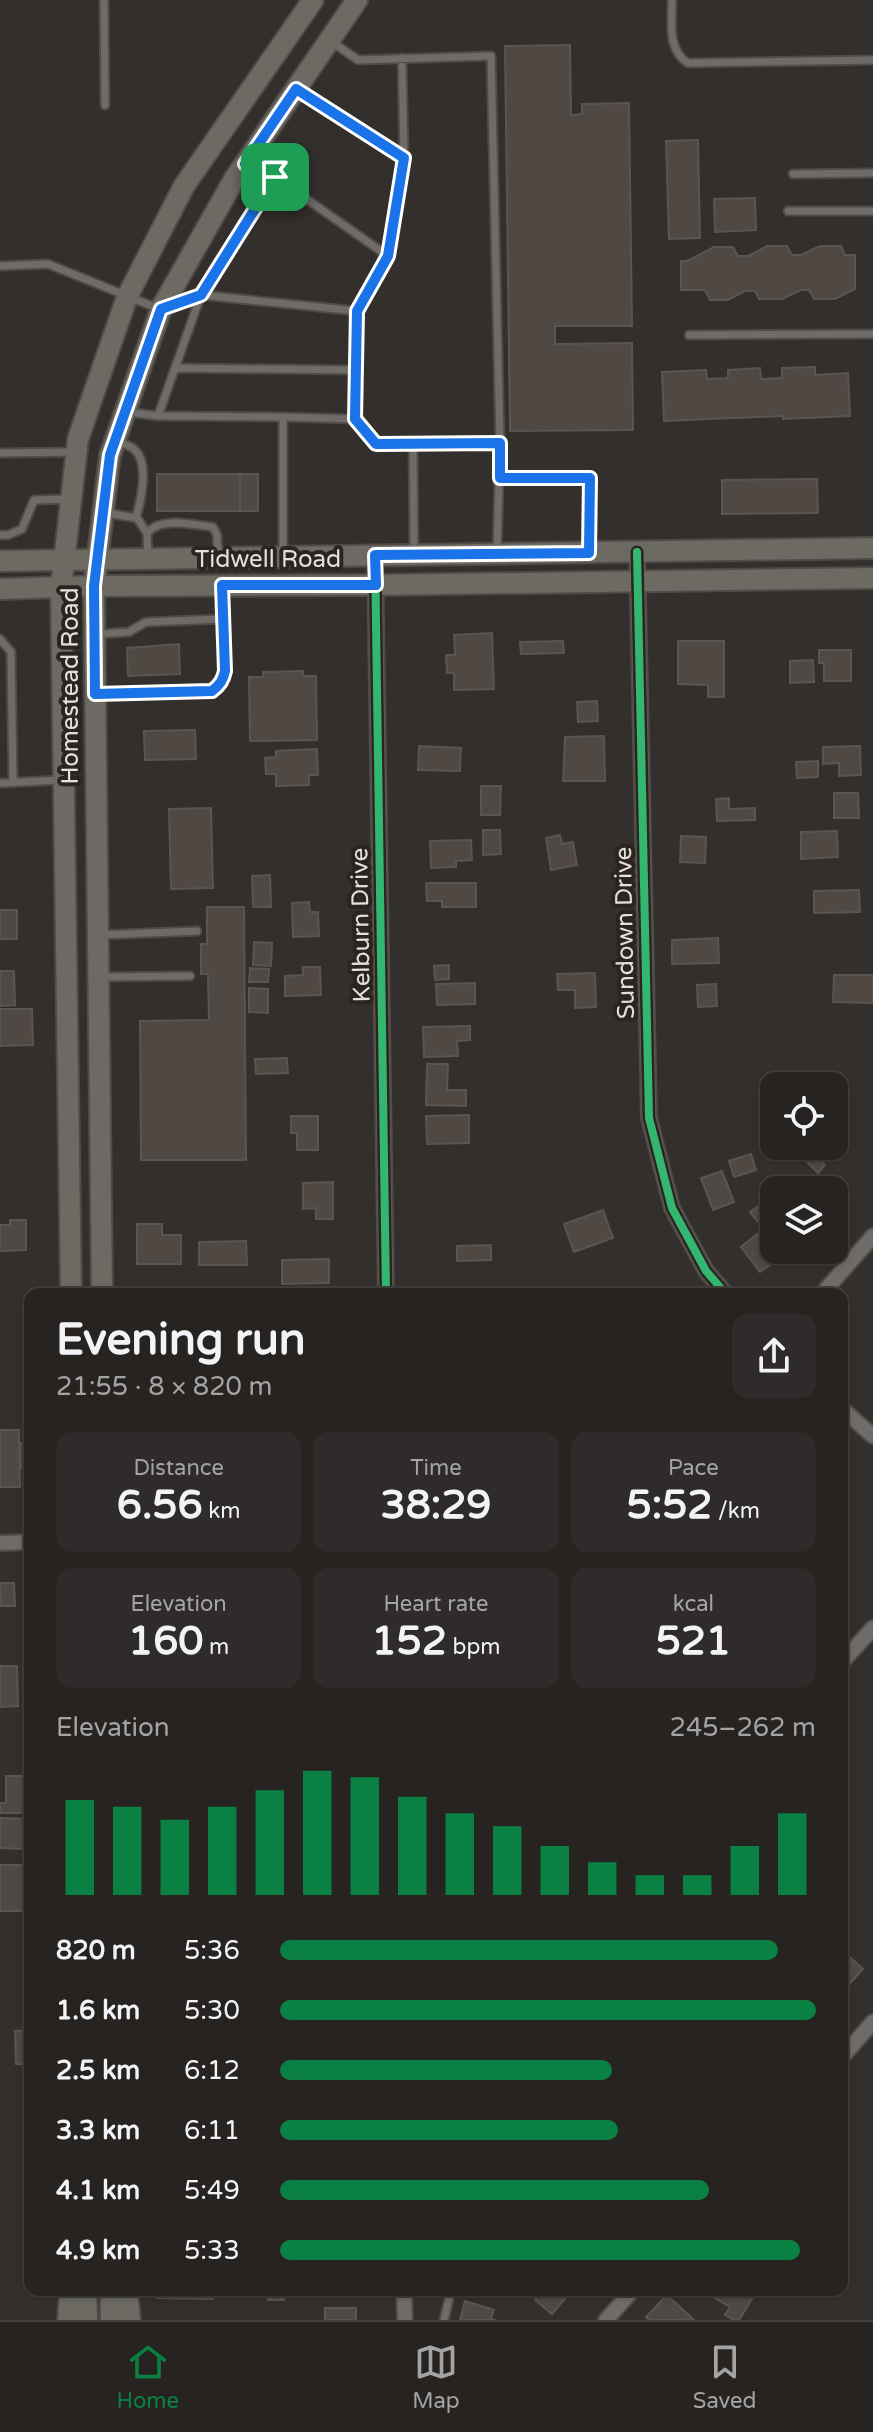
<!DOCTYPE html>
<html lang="en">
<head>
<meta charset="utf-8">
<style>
	body { margin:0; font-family:"Varela Round",sans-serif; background:#2e2b2a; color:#f1f3f6; height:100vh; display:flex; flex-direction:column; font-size:30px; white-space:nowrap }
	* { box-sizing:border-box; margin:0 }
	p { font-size:26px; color:#a4a4a5 }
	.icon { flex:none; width:44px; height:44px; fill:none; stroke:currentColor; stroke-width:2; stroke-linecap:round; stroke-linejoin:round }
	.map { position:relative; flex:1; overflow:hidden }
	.panel { position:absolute; left:24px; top:1288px; width:824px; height:1008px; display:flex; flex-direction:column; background:#262321; border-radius:16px; box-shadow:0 2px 6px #0004,0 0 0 2px #42403f }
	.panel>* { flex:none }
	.tools { position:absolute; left:760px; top:1072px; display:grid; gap:16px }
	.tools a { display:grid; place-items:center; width:88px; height:88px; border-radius:16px; background:#262321; box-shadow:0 2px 6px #0004,0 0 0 2px #42403f; font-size:40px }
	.pin { position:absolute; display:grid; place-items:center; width:68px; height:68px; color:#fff; margin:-34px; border-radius:16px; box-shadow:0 4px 12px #0006 }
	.round { display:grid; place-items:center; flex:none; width:84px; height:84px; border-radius:16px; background:#2e2b2a }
	.headline { display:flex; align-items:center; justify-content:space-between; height:136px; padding:0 32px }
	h1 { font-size:44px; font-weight:700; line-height:60px }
	.metrics { display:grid; grid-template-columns:repeat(3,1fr); gap:12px; height:136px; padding:8px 32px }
	.metrics div { display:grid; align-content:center; border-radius:16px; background:#2e2b2a; text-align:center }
	.metrics b { font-size:40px; font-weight:700 }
	.metrics small { font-size:22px; font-weight:400 }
	.metrics p { font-size:22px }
	.chart { height:224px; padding:16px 32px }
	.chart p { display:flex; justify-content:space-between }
	.chart svg { width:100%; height:144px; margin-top:8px; stroke:#0b8043; stroke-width:6 }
	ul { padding:0 32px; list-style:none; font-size:26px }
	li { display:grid; grid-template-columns:128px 96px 1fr; align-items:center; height:60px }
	li i { height:20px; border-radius:10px; background:#0b8043 }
	.tab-bar { display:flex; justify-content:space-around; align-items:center; height:112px; border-top:2px solid #42403f; background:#262321; font-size:22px; color:#a4a4a5 }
	.tab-bar a { display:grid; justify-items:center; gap:4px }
	.tab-bar .selected { color:#0b8043 }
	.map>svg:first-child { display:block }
	.building { fill:#504943; stroke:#595553; stroke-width:2 }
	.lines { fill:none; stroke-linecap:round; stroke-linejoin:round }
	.lane-casing { stroke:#4f4c48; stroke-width:11 }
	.street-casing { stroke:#4f4c48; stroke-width:18 }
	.secondary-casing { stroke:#4f4c48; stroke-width:24 }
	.lane { stroke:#6e6b68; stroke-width:7 }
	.street { stroke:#6e6b68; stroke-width:14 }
	.secondary { stroke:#6c6a63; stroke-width:20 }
	.cycleway-casing { stroke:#2c251f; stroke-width:13 }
	.cycleway { stroke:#33b770; stroke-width:8 }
	.route-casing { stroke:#fff; stroke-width:16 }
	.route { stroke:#1a73e8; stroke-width:10 }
	.labels { text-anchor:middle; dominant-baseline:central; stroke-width:8; stroke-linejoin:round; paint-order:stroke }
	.street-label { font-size:24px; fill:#e4dfdb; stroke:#2c251f }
</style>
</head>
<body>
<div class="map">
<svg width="873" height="2320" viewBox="0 0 873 2320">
	<rect width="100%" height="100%" fill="#332f2c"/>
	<path class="building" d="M570 45 571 115 582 114V104L629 103 632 326H555V344L632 343 633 430 510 431 505 46Z
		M698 140 700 238 669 239 666 141Z
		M755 198 756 230 715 232 714 199Z
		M767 246H787L792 255H801L820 246H841L845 255H855V289L835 299H814L809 290H801L782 299H759L755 291H745L728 300H710L705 290H681V261H687L714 247H733L738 256H748Z
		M815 367V375L848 373 850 416 783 419V416L664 421 662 372 706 370 707 379 728 378V370L760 368 761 379 782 378V368Z
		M157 474H240V511H157Z
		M240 474H258V511H240Z
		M817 479 818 513 722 514V480Z
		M492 633 494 689 454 690V673H447L446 655H455L454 635Z
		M563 641 564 653 521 654 520 642Z
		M678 641H724V697H708V685L678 684Z
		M179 644 180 674 128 676 127 648Z
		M819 650H851V681H824V663H819Z
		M813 660 814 682 790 683V661Z
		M303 671V676H316L317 740 250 741 249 677H263V672Z
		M597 701 598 721 578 722 577 702Z
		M195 730 196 759 145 760 144 731Z
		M604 736 605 781H563L565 737Z
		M419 746 461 748 460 771 418 770Z
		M860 746 861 775 839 776V763L823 764V747Z
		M317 749 318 775H309V785L276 786V774H266L265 758 276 757V751Z
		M818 761V777L797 778 796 762Z
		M481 786H501L500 815H481Z
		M834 793H858L859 818H834Z
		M729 798V809L755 808V820L717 821 716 799Z
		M211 808 213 888 171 889 169 809Z
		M483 830H500L501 854 483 855Z
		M837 831 838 857 801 859V832Z
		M560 835 562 844 573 842 577 865 551 870 546 838Z
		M681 836 706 837 705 863 680 862Z
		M471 840 472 860 456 861V867L431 868 430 841Z
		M270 875 271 907H253L252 876Z
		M426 883H476V907H442V901H427Z
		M859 890 860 912 814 913V891Z
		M309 902 310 912H318L319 936 293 937 292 903Z
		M207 907H244L246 1160H141L140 1021 209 1020 208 974H201V944H207Z
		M0 910H17V939H0Z
		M718 938 719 963 672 964V940Z
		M254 942 272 943 271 966 253 965Z
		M449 965V979L435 980 434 966Z
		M303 967H320L321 995 285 996V976L303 975Z
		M250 968 269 969 268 982H249Z
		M0 971H14L15 1005 0 1006Z
		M595 973 596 1007 575 1008V990H558L557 974Z
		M834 975H873V1003L833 1002Z
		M475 983V1004L437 1005 436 984Z
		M716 984 717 1006 698 1007 697 985Z
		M249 988 268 989V1013L249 1012Z
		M0 1009H32L33 1045 0 1046Z
		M470 1026V1040L457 1041 458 1056 424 1057 423 1027Z
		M287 1058 288 1073 256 1074 255 1059Z
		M427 1064H448L447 1090H466V1106L426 1105Z
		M469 1115V1143L427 1144 426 1116Z
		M291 1116H318V1150H297V1133H291Z
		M759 1121H773L774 1145H760Z
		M813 1152 825 1165 818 1173 805 1160Z
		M751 1154 756 1170 734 1177 729 1161Z
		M722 1171 734 1202 713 1210 701 1178Z
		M333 1182V1219H316V1208L303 1209V1183Z
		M765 1201 774 1213V1225L766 1232 750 1212Z
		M603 1210 613 1238 574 1252 564 1224Z
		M10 1220H26V1250L0 1251V1225H10Z
		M137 1224H162V1235H181V1264H137Z
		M760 1232 780 1258 760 1272 741 1247Z
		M246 1241 247 1265H199V1242Z
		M491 1245V1260L457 1261V1246Z
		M329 1259V1283L282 1284V1260Z
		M0 1430H19L20 1487H0Z
		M25 1435H30V1481H26V1468H20V1443H25Z
		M0 1583H14L15 1606H1Z
		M0 1666H17L18 1706 0 1707Z
		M6 1776H30V1813H0V1803H6Z
		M0 1818 30 1819 29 1849 0 1848Z
		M0 1865H30V1911H0Z
		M842 1950 863 1969 842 1992Z
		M30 2030V2064H16L15 2031Z
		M157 2290H213V2299L157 2298Z
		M268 2290H284V2300H268Z
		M544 2290H564L569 2294 552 2314 535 2300Z
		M710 2290H748L755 2294 739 2320H734L725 2315 730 2307 708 2294Z
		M667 2295 694 2320H649L646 2317Z
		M465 2301 494 2310 491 2319 496 2320H460Z
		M325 2308H356V2320H325Z"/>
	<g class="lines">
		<g class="lane-casing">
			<path id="lane" d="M104 0 105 105
				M672 0C672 23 667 50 688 63L873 60
				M332 42 358 60 491 56 500 443 497 552
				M298 91 404 158 402 58
				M793 174 873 173
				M275 177 388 256
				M788 211H873
				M0 266 48 264 157 308
				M169 306 201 295 275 177 247 164
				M689 335 873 334
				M175 368 356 370
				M128 412 158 416 201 295 357 311
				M158 416 283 417V554
				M283 417 355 419 376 444 500 443
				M355 419 357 311 388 256 404 158
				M118 441C123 444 132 446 136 451 149 465 141 501 136 517
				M413 444 414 552
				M0 453 74 452
				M500 478H590L589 549
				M106 513 137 518 147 533
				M0 535H8L22 529 34 500 69 499
				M148 558 147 533C161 516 193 525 213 527L217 535 218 555
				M97 634 129 632 146 622 223 619
				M0 639 11 652 13 782
				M98 694 212 691C220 685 223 680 225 671L222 587
				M0 783 62 780
				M100 935 197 931
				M100 977 190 976
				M444 2320 450 2295"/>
		</g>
		<g class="street-casing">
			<path id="street" d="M637 552 649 1118 672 1208 706 1271 726 1294
				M375 555 386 1294
				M822 1294 873 1236
				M842 1409 873 1436
				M0 1543 30 1542
				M842 1662 873 1628
				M842 2057 873 2022
				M404 2290 405 2320
				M606 2320 633 2290"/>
		</g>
		<g class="secondary-casing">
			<path id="secondary" d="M0 561 873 548
				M0 589 94 586 376 585 873 578
				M71 1294 61 588 78 439 127 297 184 186 313 0
				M102 1294 94 586 110 455 161 309 235 178 357 0
				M86 2290 87 2320
				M127 2290 130 2320
				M68 2320 70 2290
				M111 2320V2290"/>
		</g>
		<use href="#lane" class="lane"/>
		<use href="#street" class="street"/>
		<use href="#secondary" class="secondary"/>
		<g class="cycleway-casing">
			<path id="cycleway" d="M637 552 649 1118 672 1208 706 1271 726 1294
				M375 555 386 1294"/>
		</g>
		<use href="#cycleway" class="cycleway"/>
	</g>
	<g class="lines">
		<g class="route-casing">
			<path id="route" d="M296 89 404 158 388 256 357 311 355 419 376 444 500 443V478H590L589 553 375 555 376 585H222L225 671C223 680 220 685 212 691L95 694 94 586 110 455 161 309 201 295 275 177 245 164Z"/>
		</g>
		<use href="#route" class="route"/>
	</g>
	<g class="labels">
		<g class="street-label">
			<text x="268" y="559">Tidwell Road</text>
			<text transform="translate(70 686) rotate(-90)">Homestead Road</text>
			<text transform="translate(361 925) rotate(-91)">Kelburn Drive</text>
			<text transform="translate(625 933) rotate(-91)">Sundown Drive</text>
		</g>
	</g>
</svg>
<div class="tools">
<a><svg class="icon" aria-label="locate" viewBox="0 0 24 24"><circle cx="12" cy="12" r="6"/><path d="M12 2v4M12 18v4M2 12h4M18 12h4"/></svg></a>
<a><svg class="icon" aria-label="layers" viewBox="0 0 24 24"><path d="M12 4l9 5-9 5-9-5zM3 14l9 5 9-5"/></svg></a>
</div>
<div class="pin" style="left:275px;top:177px;background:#1e9e55"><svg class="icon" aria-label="arrive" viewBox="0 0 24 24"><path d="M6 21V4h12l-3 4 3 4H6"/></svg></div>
<section class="panel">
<div class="headline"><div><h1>Evening run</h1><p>21:55 · 8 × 820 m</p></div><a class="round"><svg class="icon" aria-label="share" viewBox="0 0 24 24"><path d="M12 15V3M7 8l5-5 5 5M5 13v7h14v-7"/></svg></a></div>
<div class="metrics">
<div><p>Distance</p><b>6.56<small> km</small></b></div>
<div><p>Time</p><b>38:29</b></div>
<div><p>Pace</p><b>5:52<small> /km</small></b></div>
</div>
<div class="metrics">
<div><p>Elevation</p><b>160<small> m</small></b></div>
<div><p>Heart rate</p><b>152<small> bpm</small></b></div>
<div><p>kcal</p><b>521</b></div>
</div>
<div class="chart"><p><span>Elevation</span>245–262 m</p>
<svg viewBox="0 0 160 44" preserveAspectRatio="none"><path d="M5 44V15M15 44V17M25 44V21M35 44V17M45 44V12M55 44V6M65 44V8M75 44V14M85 44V19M95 44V23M105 44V29M115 44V34M125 44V38M135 44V38M145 44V29M155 44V19"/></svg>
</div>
<ul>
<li><b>820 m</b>5:36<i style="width:93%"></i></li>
<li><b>1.6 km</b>5:30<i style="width:100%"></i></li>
<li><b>2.5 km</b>6:12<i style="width:62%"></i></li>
<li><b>3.3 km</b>6:11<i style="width:63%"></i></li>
<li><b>4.1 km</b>5:49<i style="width:80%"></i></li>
<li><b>4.9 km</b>5:33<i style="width:97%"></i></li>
</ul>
</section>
</div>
<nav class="tab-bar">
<a class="selected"><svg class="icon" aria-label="home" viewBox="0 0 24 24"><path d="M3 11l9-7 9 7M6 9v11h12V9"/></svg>Home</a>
<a><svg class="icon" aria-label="map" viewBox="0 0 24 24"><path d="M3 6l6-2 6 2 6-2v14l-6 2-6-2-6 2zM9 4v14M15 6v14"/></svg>Map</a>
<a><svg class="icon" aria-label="saved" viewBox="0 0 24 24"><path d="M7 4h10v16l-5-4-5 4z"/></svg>Saved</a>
</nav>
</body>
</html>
